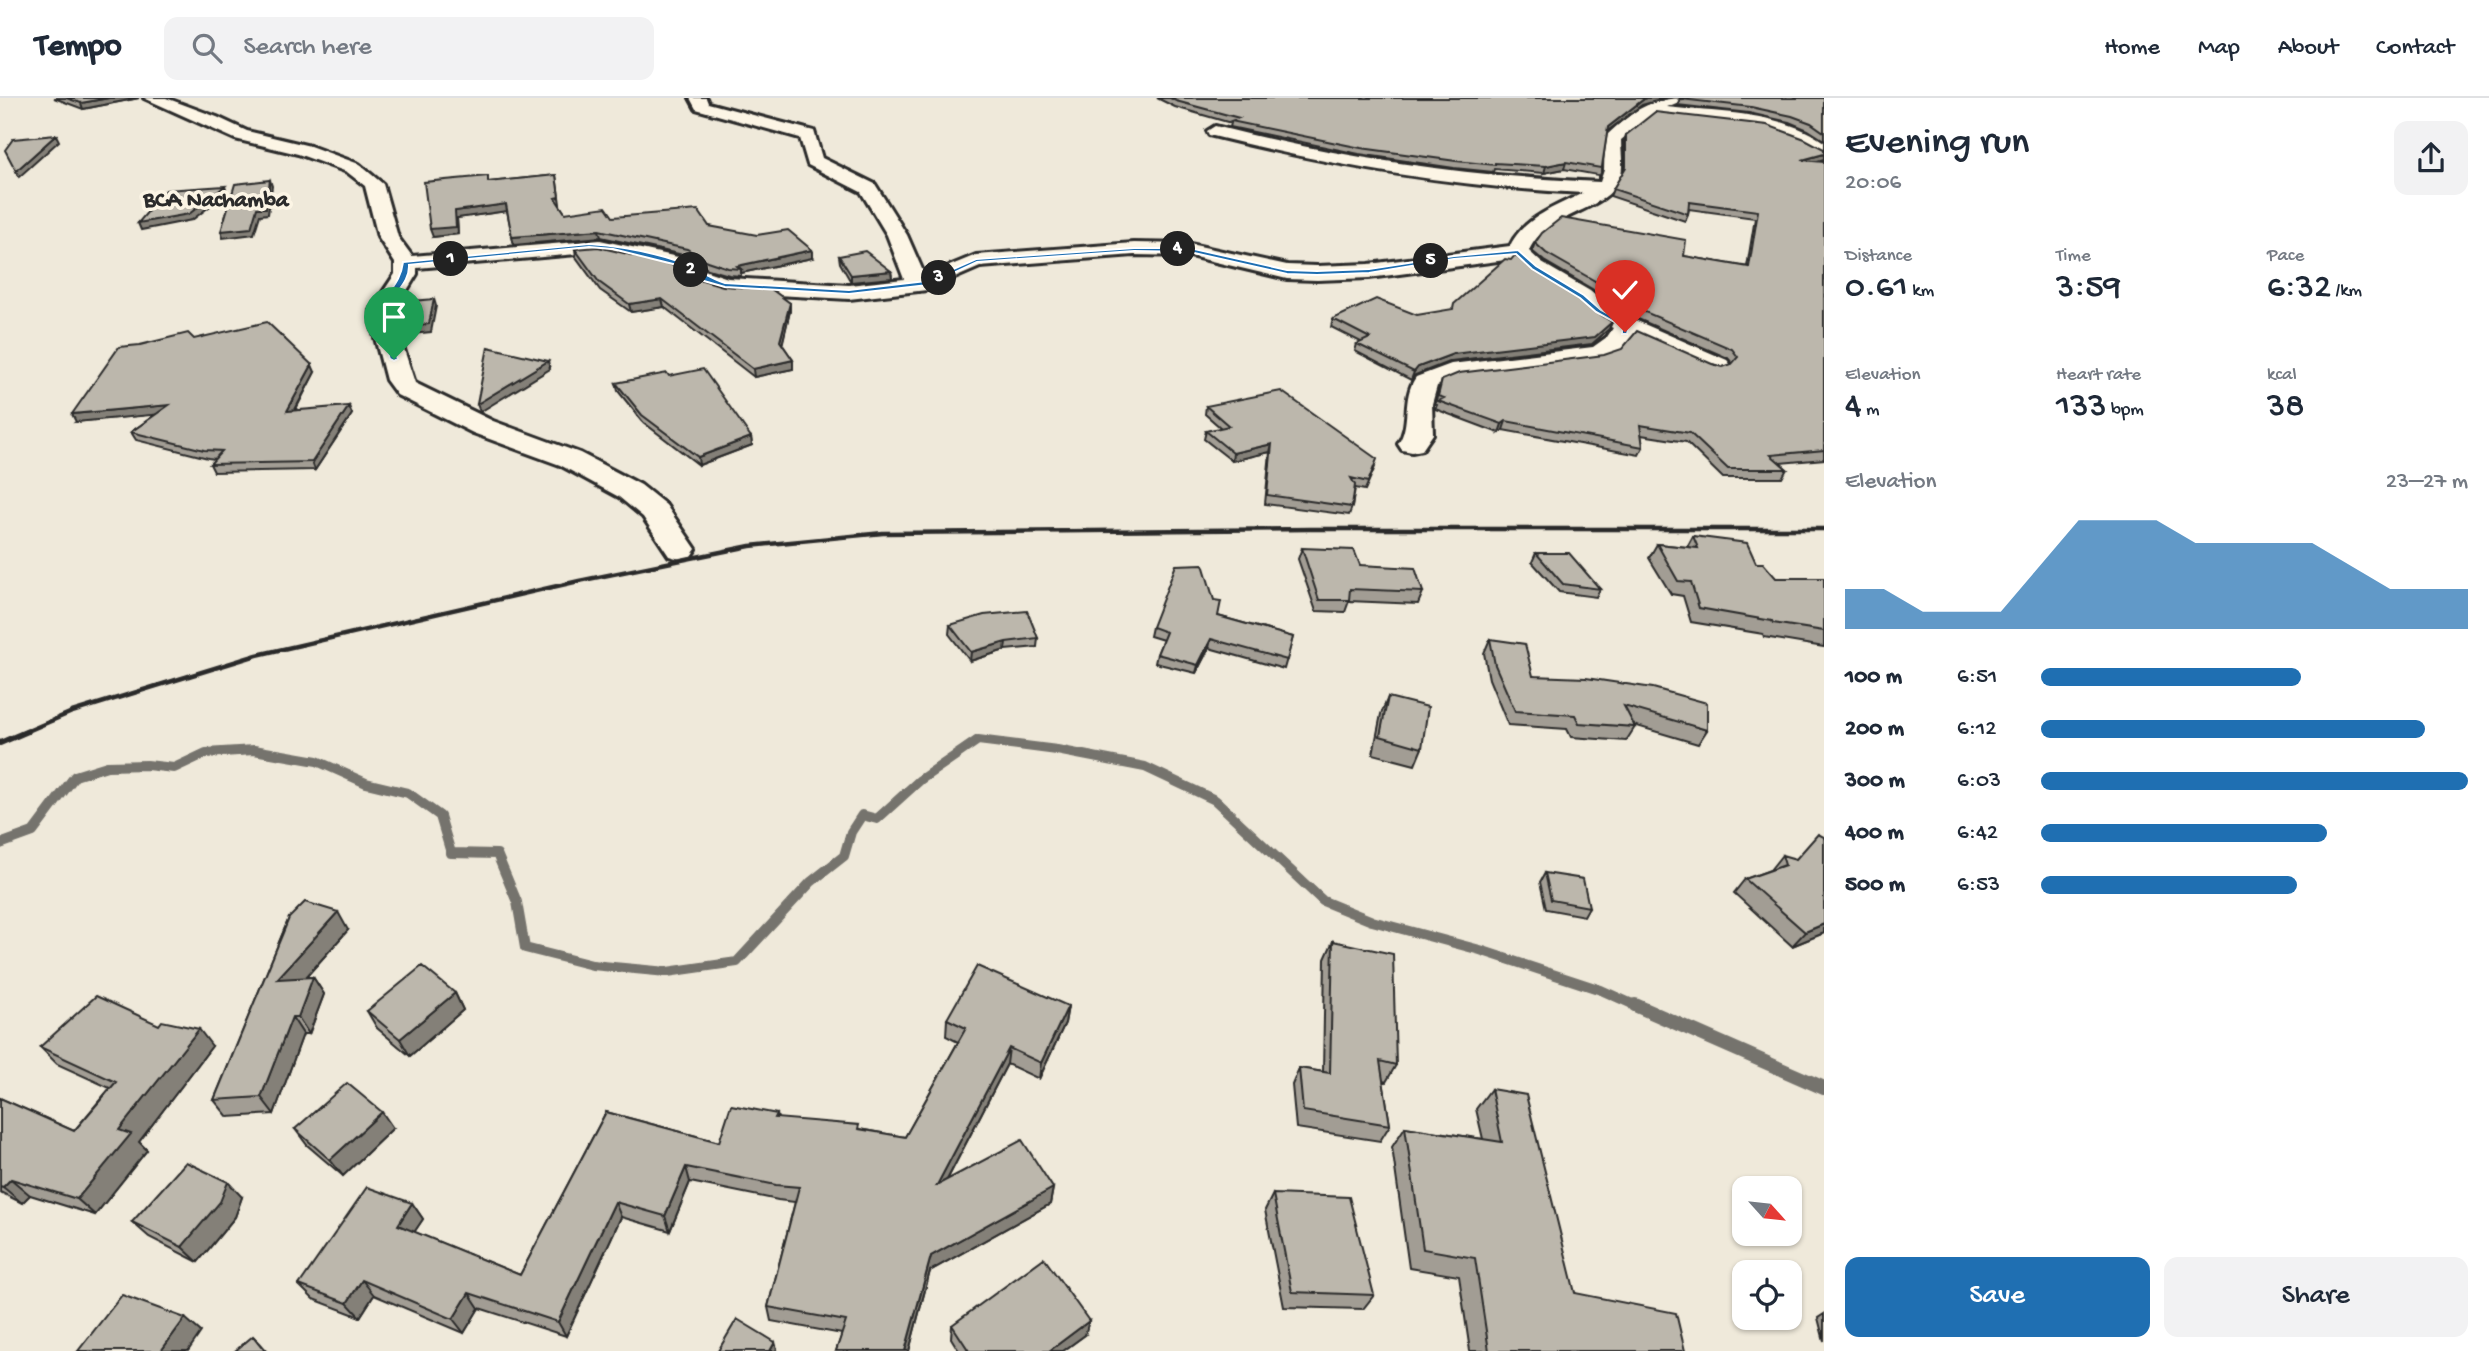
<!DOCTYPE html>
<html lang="en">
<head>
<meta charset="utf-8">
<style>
	body { margin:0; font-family:"Gochi Hand",sans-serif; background:#f2f2f3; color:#1f2937; height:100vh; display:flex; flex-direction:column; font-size:26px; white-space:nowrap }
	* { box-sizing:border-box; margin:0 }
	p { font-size:23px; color:#747a83 }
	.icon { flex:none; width:38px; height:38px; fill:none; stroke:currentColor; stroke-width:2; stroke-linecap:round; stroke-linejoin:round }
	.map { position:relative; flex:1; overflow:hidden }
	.details { display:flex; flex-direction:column; background:#fff; width:665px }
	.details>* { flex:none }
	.needle { width:46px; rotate:117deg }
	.tools { position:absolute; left:1732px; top:1078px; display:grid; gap:14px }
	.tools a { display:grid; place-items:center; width:70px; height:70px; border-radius:14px; background:#fff; box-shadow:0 2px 5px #0004; font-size:35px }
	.pin { position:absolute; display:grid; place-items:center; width:60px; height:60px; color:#fff; margin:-72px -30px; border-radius:50% 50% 50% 0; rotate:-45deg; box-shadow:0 0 7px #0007 }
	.pin .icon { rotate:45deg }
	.km { position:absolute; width:35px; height:35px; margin:-18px; border-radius:50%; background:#222; color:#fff; font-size:19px; line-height:35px; text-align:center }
	.round { display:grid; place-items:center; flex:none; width:74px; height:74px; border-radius:14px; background:#f2f2f3 }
	.summary { display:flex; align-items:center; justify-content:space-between; height:119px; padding:0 21px }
	h1 { font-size:38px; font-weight:600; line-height:52px }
	.metrics { display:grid; grid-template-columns:repeat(3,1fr); gap:10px; height:119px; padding:7px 21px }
	.metrics div { display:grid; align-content:center }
	.metrics b { font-size:35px; font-weight:600 }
	.metrics small { font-size:19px; font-weight:400 }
	.metrics p { font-size:19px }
	.chart { height:196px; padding:14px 21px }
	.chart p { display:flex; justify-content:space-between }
	.chart svg { width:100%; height:126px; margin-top:7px; fill:#1f6fb2; opacity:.7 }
	.action { display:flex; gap:14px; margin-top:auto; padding:14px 21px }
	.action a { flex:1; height:80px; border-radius:14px; background:#1f6fb2; color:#fff; font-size:28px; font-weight:600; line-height:80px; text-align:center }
	.action a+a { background:#f2f2f3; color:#1f2937 }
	ul { padding:0 21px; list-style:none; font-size:23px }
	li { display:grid; grid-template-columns:112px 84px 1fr; align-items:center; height:52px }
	li i { height:18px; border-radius:9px; background:#1f6fb2 }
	header { display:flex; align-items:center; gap:42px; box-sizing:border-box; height:98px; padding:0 35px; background:#fff; border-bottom:2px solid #e0e1e3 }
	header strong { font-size:33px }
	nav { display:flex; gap:38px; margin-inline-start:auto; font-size:24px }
	.search { width:490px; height:63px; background:#f2f2f3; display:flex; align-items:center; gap:18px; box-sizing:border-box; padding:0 24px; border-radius:14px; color:#747a83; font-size:26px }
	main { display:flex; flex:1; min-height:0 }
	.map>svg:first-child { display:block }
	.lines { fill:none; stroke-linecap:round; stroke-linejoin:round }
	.stream-far1 { stroke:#75736d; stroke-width:10 }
	.stream { stroke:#75736d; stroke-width:14 }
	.minor-casing { stroke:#2b2b2b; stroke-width:6 }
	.minor { fill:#fcf5e5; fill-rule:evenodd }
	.rail-far1 { stroke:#2b2b2b; stroke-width:4.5 }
	.rail { stroke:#2b2b2b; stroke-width:6 }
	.wall { fill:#a29d94; stroke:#2b2b2b; stroke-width:2 }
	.shaded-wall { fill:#848078; stroke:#2b2b2b; stroke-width:2 }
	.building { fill:#bcb7ac; stroke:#2b2b2b; stroke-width:2 }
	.route { fill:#1f6fb2; stroke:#fff; stroke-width:2 }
	.labels { text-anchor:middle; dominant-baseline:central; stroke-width:7; stroke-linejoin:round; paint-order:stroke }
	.far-quarter-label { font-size:23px; font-weight:bold; fill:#2b2b2b; stroke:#fcf5e5 }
</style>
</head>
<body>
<header>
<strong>Tempo</strong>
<div class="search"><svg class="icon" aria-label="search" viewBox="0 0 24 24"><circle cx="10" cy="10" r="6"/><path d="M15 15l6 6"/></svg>Search here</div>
<nav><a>Home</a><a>Map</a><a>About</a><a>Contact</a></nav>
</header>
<main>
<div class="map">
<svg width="1824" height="1253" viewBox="0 0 1824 1253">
	<rect width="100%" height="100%" fill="#efe9da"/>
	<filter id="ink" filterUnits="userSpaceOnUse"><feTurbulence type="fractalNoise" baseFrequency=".0143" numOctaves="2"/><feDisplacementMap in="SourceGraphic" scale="14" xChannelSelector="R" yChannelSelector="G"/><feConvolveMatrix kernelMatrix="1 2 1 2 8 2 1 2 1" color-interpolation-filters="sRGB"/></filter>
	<g filter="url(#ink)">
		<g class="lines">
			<path class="stream-far1" d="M0 746 33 734 75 678 107 668 147 667 174 670 206 655 254 652 317 663 366 685 408 695 440 718 451 755 497 756 517 804 525 850 592 867 667 874 737 864 811 784 844 758 851 734 862 717 877 721 920 682 978 642 1057 652 1145 669 1215 702 1323 803 1372 823 1480 852 1601 892 1639 909"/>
			<path class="stream" d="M1635 907 1824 990"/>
			<g class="minor-casing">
				<path id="minor" d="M144 0H166L217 19 247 33 310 48 359 66 383 86 398 139 412 158 600 142 687 161 707 173 728 180 849 187 904 181 887 137 861 94 808 67 800 40 696 11 690 0H706L708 5 814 33 822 60 875 86 907 137 925 178 976 157 1134 145 1190 146 1287 167 1317 168 1369 166 1510 148C1523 120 1557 108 1583 95 1456 89 1333 68 1209 37L1207 33 1215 28C1346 61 1465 78 1600 84L1604 72 1605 41 1607 37C1634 12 1649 0 1688 0L1667 9C1717 15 1781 13 1824 44V57L1803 45 1765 31 1652 17 1621 42C1621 55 1624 68 1620 80 1607 115 1545 114 1529 153L1542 165 1590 193 1614 213 1727 262 1731 267 1727 272 1718 275 1709 272 1633 238 1616 257 1599 263 1455 281 1437 288 1432 306 1433 336 1422 352 1412 354 1402 352 1398 346C1412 326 1401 300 1416 279L1451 266 1593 249 1607 239 1613 230C1597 223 1587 211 1572 202 1552 188 1530 179 1513 161L1369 180 1317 182 1287 181 1190 158 1134 157 980 169 927 192 849 201 725 194 691 183 672 171 600 154 417 170V176L395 212V224L415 285 493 323 580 355 641 387 666 407 696 451 691 458 680 461 669 458 643 419 619 399 560 367 473 335 397 297 386 282 371 224V212L395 176V165L378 139 365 88 347 74 298 56 235 41Z"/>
			</g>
			<use href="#minor" class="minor"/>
			<path class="rail-far1" d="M23 635 72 614 257 557 579 483 750 448 883 435 1311 431H1824"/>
			<path class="rail" d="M0 645 28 633"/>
		</g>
		<path class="wall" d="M54 0H139L83 11Z
			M1157 0H1667L1642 7 1607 34 1601 75 1598 81V77L1564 71 1544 75 1494 71 1493 74 1454 70 1359 56 1230 29 1231 25 1175 9Z
			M1824 0V42L1808 32 1789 24 1749 15 1677 7 1680 1Z
			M1626 37 1824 51V61L1817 64H1824V361L1780 365 1787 371 1782 380H1723L1686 344 1641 337 1643 349 1639 357 1503 332 1499 335 1435 311 1437 307 1435 306 1442 282 1712 266 1723 269 1733 266 1728 260 1615 211 1592 191 1544 163 1532 153 1535 145 1684 158 1747 169 1755 120 1689 111 1688 116 1685 123 1610 98 1613 91 1624 74V43Z
			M556 77 560 106H559L565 115 709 128 812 160 741 175V178L729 177 708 171 688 158 601 139 514 147 507 113 457 120 458 136 433 139 489 84Z
			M575 151 689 178 723 188 790 205V213L782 246 793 262V271L754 279 664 209 631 214 600 192 576 159Z
			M839 158 891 173 892 180 851 184 840 165Z
			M1417 217 1612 224 1609 231 1592 246 1451 263 1415 277 1411 282 1355 253 1357 246 1361 244 1331 229 1333 221Z
			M194 241 315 274 295 313 352 316 315 372 214 374 210 366 215 361 208 360 136 342 131 334 156 316 76 324Z
			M616 285 751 339 752 347 699 367 643 324 618 293Z
			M1206 308 1375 369 1365 392 1355 390 1352 409 1349 417 1265 406 1270 354 1232 363 1204 341 1206 333 1221 330 1205 316Z
			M1693 438 1756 465 1776 480H1824V549L1764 539 1763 536 1691 524 1683 498 1671 496 1649 460 1657 446 1687 449Z
			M1302 450 1360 467 1423 494 1418 506 1349 503 1345 514 1316 513 1298 461Z
			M1536 455 1600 491 1596 499 1559 494 1532 464Z
			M1218 518 1293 539 1284 571 1209 550 1196 575 1155 565 1157 556 1163 542 1150 538 1152 529Z
			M950 527 1038 540 1037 549 1005 552 970 563 949 536Z
			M1490 541 1533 578 1707 632 1698 646 1634 627 1635 629 1626 643 1571 639 1567 631 1508 627 1489 581 1484 555Z
			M1388 599 1422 650 1415 667 1373 656 1381 616Z
			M1782 757 1824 835 1792 848 1734 795 1745 781 1770 772Z
			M1545 775 1589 809 1584 818 1546 811 1540 784Z
			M289 820 348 832 306 879H313L324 896 309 936H303L274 1016 228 1019 214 1002Z
			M1333 843 1396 967 1386 984 1383 983 1390 1027 1380 1043 1296 1030 1292 987 1299 970 1323 974 1325 861Z
			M455 895 463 912 410 958 377 930 367 913Z
			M1068 908 1065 925 1039 981 1007 966 947 1082 1053 1090 1050 1106 930 1173 909 1253H836L842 1236 771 1223 768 1209 795 1104 778 1102 690 1084 670 1133 621 1119 566 1238 479 1210 464 1235 374 1197 360 1219 313 1201 299 1187 412 1105 423 1121 414 1134 520 1177 606 1014 719 1044 777 1016 778 1021 859 1031 905 1039 958 944 946 938 947 921Z
			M159 927 212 948 139 1044 147 1052 95 1117 30 1097 22 1105 0 1094V1000L74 1033 110 990 57 966 40 949Z
			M1491 991 1575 1195 1685 1253H1470L1459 1178 1409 1170 1392 1049 1405 1029 1483 1041 1476 1011Z
			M393 1030 343 1078 307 1047 295 1031Z
			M1273 1096 1374 1197 1363 1211 1284 1209 1265 1112Z
			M242 1099 235 1119 198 1164 149 1139 132 1124Z
			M1824 1216V1243L1818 1220Z
			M952 1227 1085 1237 1063 1253H959L951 1240Z"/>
		<path class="shaded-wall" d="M109 0H139L83 11 81 5Z
			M1647 0H1667L1642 7 1605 35 1608 29 1644 1Z
			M56 37 59 43 19 79 16 73Z
			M1824 56V61L1798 69 1802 62Z
			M1566 64 1564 71 1544 75 1546 68Z
			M270 82 272 88 268 116 260 117 254 136 223 140 221 133 257 110Z
			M225 88 227 95 192 122 141 132 138 125Z
			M506 106 507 113 457 120 458 136 433 139 430 131 455 113Z
			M599 132 601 139 514 147 512 139Z
			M812 152V160L741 175V171L737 168Z
			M891 173 892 180 851 184V177Z
			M434 201 436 208 431 234 402 237 400 229Z
			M662 201 664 209 631 214 629 206Z
			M790 205V213L781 252 780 243Z
			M1612 224 1609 231 1592 246 1451 263 1415 277 1411 282 1414 274 1418 269 1453 256Z
			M793 262V271L754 279 753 271Z
			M548 263 550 271 480 314 477 306Z
			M312 267 315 274 290 321 287 313Z
			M169 307 173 315 76 324 72 316Z
			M349 308 352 316 315 372 312 364Z
			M1506 323 1503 332 1499 335 1502 326Z
			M751 339 752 347 699 367 698 359Z
			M1272 346 1270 354 1232 363 1233 355Z
			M1211 541 1209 550 1196 575 1198 567Z
			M1006 544 1005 552 970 563 971 554Z
			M338 814 348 832 289 898 277 881Z
			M1824 826V835L1792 848 1805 834Z
			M313 879 324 896 309 936 298 919Z
			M455 895 463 912 410 958 400 941Z
			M1068 908 1065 925 1039 981 1041 965Z
			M292 919 303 936 274 1016 261 999Z
			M199 931 212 948 139 1044 147 1052 95 1117 77 1101 119 1032Z
			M1009 950 1007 966 936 1103 937 1087Z
			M382 1014 393 1030 343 1078 330 1062Z
			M686 1069 690 1084 670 1133 665 1118Z
			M11 1081 30 1097 22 1105 3 1089Z
			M228 1084 242 1099 235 1119 198 1164 182 1149Z
			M1053 1090 1050 1106 930 1173 909 1253H905L931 1158Z
			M615 1104 621 1119 566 1238 558 1224Z
			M412 1105 423 1121 409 1142 398 1127Z
			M362 1182 374 1197 360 1219 347 1205Z
			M469 1195 479 1210 464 1235 453 1221Z
			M185 1220 201 1234 188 1253H161Z
			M1089 1223 1085 1237 1063 1253H1049Z
			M253 1238 260 1245 267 1253H265Z
			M775 1244 777 1251 776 1253H770Z"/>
		<path class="building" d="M66 0H109L81 5Z
			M1170 0H1647L1644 1 1608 29 1601 75V70L1566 64 1546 68 1495 65V67L1456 63 1361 50 1231 23 1239 20 1176 3Z
			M1682 0H1824V34L1811 25 1792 18 1751 9 1680 1Z
			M1655 14 1767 27 1805 41 1824 51V56L1802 62 1824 64V352L1771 357 1787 371H1728L1690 335 1640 327 1643 349 1506 323 1502 326 1438 303 1444 300 1438 298 1442 282 1459 275 1604 257 1622 251 1637 233 1712 266 1723 269 1732 266 1738 259 1732 251 1619 203 1595 183 1546 155 1535 145 1542 135 1561 120 1686 142 1684 158 1749 169 1758 113 1689 104 1688 116 1613 91 1626 69V37Z
			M56 37 16 73 5 52 13 41Z
			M556 77 559 99 555 100 565 115 606 109 613 119 698 112 709 128 757 137 788 132 812 152 737 168 741 171 728 170 707 163 687 151 599 132 512 139 506 106 455 113 456 129 430 131 424 84 488 78V84Z
			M270 82 266 110H257L251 130 221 133 235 86Z
			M225 88 189 116 138 125 166 92Z
			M598 149 670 166 689 178 723 188 771 191 790 205 780 243 793 262 753 271 662 201 629 206 599 184 575 151Z
			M865 153 891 173 851 177 839 158Z
			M1515 157 1612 224 1595 239 1453 256 1418 269 1414 274 1357 246 1370 240 1333 221 1376 201 1417 217 1453 211 1454 206 1505 161 1511 162Z
			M434 201 429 226 400 229 397 223 401 204Z
			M267 224 312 267 287 313 349 308 312 364 210 366 222 353 204 352 131 334 169 307 72 316 119 249 140 247 188 235 194 241Z
			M488 249 548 263 477 306Z
			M703 271 751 339 698 359 642 317 616 285 667 275 669 278Z
			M1281 293 1377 361 1368 384 1351 380 1355 387 1352 409 1267 397 1272 346 1233 355 1206 333 1229 328 1206 308Z
			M1693 438 1747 445 1756 465H1763L1776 480H1824V533L1773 525 1772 523 1699 510 1691 484 1678 483 1657 446 1698 450Z
			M1302 450 1354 452 1360 467 1415 470 1423 494 1350 491 1349 502H1319Z
			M1536 455H1569L1600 491 1563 486Z
			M1203 466 1214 502 1221 503 1218 518 1293 539 1287 562 1211 541 1198 567 1157 556 1166 534 1152 529 1176 467Z
			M1027 513 1038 540 1006 544 971 554 950 527 984 517Z
			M1490 541 1525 546 1533 578 1586 580 1653 590 1707 605V632L1624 608 1635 629 1579 625 1575 617 1515 613 1495 567Z
			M1388 599 1428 609 1422 650 1380 638Z
			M1818 736 1824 739V826L1805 834 1745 781 1785 767 1782 757 1796 761Z
			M1545 775 1583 781 1589 809 1551 802Z
			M305 804 338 814 277 881 313 879 298 919H292L261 999 214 1002 289 820Z
			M1333 843 1393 856 1396 967 1380 963 1390 1027 1303 1013 1299 970 1330 975Z
			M422 868 455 895 400 941 367 913Z
			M977 868 1068 908 1041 965 1009 950 937 1087 1022 1042 1053 1090 931 1158 905 1253H836L846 1223 768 1209 799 1089 776 1087 686 1069 665 1118 615 1104 558 1224 469 1195 453 1221 362 1182 347 1205 299 1187 367 1089 412 1105 398 1127 520 1177 606 1014 719 1044 731 1007 777 1016 775 1020 859 1027 858 1031 905 1039 966 930 947 921Z
			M96 898 159 927 162 923 199 931 119 1032 131 1036 77 1101 11 1081 3 1089 0 1088V1000L74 1033 116 984 40 949Z
			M347 985 382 1014 330 1062 295 1031Z
			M1491 991 1526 997 1575 1195 1676 1215 1685 1253H1489L1475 1160 1423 1151 1405 1029 1502 1044Z
			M186 1064 228 1084 220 1104 182 1149 132 1124Z
			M1273 1096 1349 1099 1374 1197 1292 1194Z
			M1044 1160 1089 1223 1049 1253H969L952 1227Z
			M122 1197 185 1220 161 1253H78Z
			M737 1221 775 1244 770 1253H718Z
			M253 1238 265 1253H235Z"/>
	</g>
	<path class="route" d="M589 146C619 148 652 154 681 164 696 170 709 180 725 185L849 192 926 183 976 161 1134 150H1190L1287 172 1317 173 1369 171 1454 158 1518 152 1536 168 1584 197 1601 212 1629 227 1627 236H1622V228L1596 214 1580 200 1532 171 1516 156 1454 161 1369 175 1317 177 1287 176 1190 154 1134 153 977 164 928 187 849 196 725 189 704 183 677 167 613 151 589 149 409 167C410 185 393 195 387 211 382 226 394 247 398 261L394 263 390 261C386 247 376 227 380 212 386 193 400 187 403 164Z"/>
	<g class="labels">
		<g class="far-quarter-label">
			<text x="216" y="103">BCA Nachamba</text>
		</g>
	</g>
</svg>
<div class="tools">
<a><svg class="needle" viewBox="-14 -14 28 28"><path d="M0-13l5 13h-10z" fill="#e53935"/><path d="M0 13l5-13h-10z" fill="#747a83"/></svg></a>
<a><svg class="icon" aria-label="locate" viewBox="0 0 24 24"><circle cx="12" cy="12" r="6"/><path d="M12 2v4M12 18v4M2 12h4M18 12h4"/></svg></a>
</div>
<div class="pin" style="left:394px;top:261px;background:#1e9e55"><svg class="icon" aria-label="arrive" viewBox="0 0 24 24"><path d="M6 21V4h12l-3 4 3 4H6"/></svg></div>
<div class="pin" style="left:1625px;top:234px;background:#d93025"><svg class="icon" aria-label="check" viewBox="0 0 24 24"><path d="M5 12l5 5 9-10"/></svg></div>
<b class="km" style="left:451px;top:161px">1</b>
<b class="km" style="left:691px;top:172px">2</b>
<b class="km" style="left:939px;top:180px">3</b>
<b class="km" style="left:1178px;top:151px">4</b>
<b class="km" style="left:1431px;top:163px">5</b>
</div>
<section class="details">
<div class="summary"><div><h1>Evening run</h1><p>20:06</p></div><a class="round"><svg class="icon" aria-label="share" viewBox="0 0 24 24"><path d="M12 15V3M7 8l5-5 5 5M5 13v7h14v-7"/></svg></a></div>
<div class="metrics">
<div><p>Distance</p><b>0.61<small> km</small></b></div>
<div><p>Time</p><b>3:59</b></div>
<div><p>Pace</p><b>6:32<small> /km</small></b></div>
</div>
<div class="metrics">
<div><p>Elevation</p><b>4<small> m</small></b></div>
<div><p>Heart rate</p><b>133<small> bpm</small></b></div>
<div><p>kcal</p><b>38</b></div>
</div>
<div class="chart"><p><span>Elevation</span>23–27 m</p>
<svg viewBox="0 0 160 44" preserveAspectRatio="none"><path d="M0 44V30L10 30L20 38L30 38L40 38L50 22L60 6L70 6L80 6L90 14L100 14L110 14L120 14L130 22L140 30L150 30L160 30V44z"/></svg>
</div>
<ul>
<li><b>100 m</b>6:51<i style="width:61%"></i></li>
<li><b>200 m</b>6:12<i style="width:90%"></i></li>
<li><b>300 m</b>6:03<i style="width:100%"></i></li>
<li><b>400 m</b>6:42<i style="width:67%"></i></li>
<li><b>500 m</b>6:53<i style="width:60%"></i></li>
</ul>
<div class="action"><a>Save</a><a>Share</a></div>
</section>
</main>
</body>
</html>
